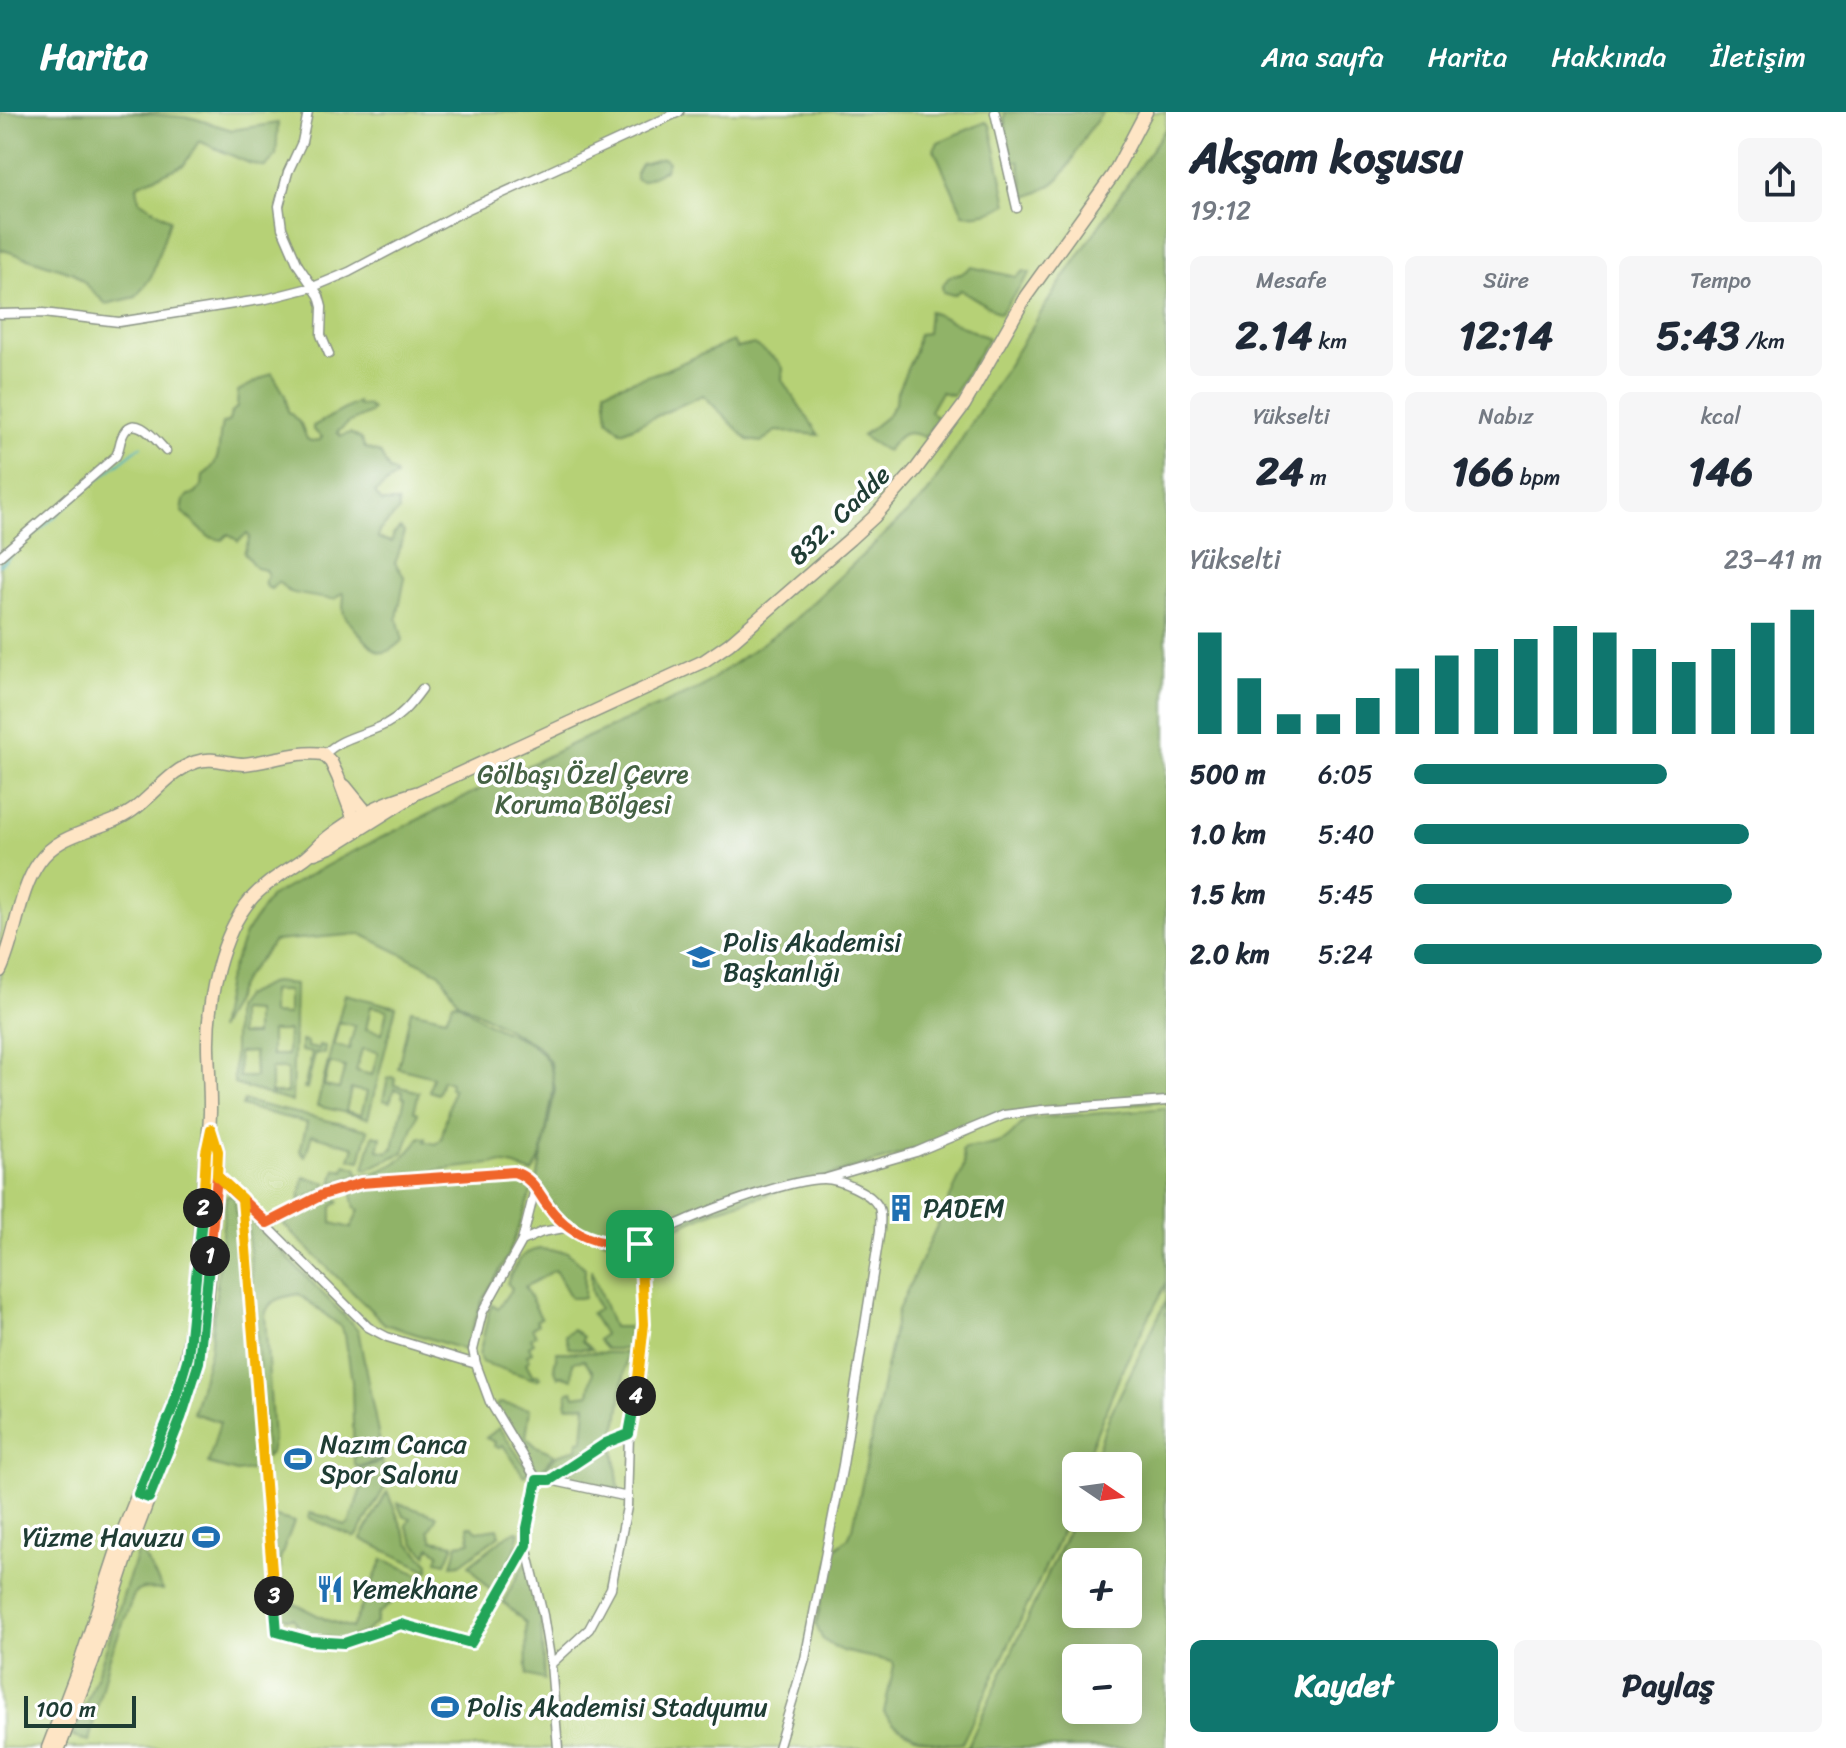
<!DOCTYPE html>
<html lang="tr">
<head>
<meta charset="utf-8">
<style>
	body { margin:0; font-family:Sriracha,sans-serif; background:#f6f6f7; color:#1f2937; height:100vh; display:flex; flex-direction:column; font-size:30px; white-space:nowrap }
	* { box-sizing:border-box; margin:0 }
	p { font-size:26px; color:#747a83 }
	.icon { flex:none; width:44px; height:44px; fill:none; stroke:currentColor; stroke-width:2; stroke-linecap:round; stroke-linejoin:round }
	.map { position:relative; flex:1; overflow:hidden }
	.details { display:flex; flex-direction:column; background:#fff; width:680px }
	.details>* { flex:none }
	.needle { width:52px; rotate:103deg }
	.controls { position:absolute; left:1062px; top:1340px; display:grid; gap:16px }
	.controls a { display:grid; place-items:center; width:80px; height:80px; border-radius:12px; background:#fff; box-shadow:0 4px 20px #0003; font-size:40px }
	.scale { position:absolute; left:24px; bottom:20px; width:112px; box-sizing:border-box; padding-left:8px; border:4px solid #1f3d34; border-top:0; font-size:22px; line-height:28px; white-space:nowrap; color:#1f3d34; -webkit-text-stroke:6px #fff; paint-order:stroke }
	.pin { position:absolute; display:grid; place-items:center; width:68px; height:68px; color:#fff; margin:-34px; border-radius:16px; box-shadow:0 4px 12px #0006 }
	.km { position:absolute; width:40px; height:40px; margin:-20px; border-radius:50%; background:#222; color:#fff; font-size:22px; line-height:40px; text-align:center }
	.round { display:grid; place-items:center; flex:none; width:84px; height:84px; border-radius:12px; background:#f6f6f7 }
	.overview { display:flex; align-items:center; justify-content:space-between; height:136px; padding:0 24px }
	h1 { font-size:44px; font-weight:700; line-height:60px }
	.stats { display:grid; grid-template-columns:repeat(3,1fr); gap:12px; height:136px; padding:8px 24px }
	.stats div { display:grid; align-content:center; border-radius:12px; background:#f6f6f7; text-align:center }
	.stats b { font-size:40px; font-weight:700 }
	.stats small { font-size:22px; font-weight:400 }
	.stats p { font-size:22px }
	.chart { height:224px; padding:16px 24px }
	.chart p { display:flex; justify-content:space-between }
	.chart svg { width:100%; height:144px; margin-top:8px; stroke:#0f766e; stroke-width:6 }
	.primary-button { display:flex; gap:16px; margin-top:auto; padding:16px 24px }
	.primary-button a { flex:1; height:92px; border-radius:12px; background:#0f766e; color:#fff; font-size:32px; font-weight:700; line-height:92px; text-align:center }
	.primary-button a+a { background:#f6f6f7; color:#1f2937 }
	ul { padding:0 24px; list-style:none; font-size:26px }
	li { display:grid; grid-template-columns:128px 96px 1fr; align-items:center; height:60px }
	li i { height:20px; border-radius:10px; background:#0f766e }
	header { display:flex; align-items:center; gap:48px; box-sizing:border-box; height:112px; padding:0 40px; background:#0f766e; color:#fff }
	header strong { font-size:38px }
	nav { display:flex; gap:44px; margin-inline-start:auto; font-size:28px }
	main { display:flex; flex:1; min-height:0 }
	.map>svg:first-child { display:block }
	.green { fill:#b6d176; stroke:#6a8755; stroke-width:2; fill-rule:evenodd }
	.forest { fill:#90b367; stroke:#58784e; stroke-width:2; fill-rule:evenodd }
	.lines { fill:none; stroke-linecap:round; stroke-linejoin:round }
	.stream { stroke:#42aec0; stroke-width:2 }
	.street-casing { stroke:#8b9486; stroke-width:11 }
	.secondary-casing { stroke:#8b9486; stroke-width:15 }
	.street { stroke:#fff; stroke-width:8 }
	.secondary { stroke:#fee5c5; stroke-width:12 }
	.split-1-casing { stroke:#fff; stroke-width:16 }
	.split-2-casing { stroke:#fff; stroke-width:16 }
	.split-3-casing { stroke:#fff; stroke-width:16 }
	.split-4-casing { stroke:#fff; stroke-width:16 }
	.split-5-casing { stroke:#fff; stroke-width:16 }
	.split-1 { stroke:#f0652b; stroke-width:10 }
	.split-2 { stroke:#22a559; stroke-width:10 }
	.split-3 { stroke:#f5b400; stroke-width:10 }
	.split-4 { stroke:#22a559; stroke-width:10 }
	.split-5 { stroke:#f5b400; stroke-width:10 }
	.labels { text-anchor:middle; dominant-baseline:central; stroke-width:7; stroke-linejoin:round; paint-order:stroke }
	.street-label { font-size:26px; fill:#1f3d34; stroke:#fff }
	.park-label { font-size:26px; fill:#456244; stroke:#fff }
	.poi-label { font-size:26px; fill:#1f3d34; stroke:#fff; text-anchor:start }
</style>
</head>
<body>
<header>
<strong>Harita</strong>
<nav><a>Ana sayfa</a><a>Harita</a><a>Hakkında</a><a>İletişim</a></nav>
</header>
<main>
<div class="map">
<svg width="1166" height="1636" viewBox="0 0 1166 1636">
	<rect width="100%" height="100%" fill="#fff"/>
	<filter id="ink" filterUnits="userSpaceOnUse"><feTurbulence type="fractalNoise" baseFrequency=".0125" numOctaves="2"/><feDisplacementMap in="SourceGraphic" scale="16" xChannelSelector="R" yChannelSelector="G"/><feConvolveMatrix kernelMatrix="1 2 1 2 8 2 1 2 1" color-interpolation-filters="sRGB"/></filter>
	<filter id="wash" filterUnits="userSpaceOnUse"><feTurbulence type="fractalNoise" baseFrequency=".006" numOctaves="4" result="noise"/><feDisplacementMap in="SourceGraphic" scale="32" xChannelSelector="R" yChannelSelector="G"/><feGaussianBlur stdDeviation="1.8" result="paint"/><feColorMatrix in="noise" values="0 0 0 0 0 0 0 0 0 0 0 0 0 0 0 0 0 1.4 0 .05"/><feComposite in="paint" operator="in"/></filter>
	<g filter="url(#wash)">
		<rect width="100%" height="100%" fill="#f7ebd9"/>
		<path class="green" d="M0 0H1166V1636H0ZM1076 1354H1128V1406H1076ZM1076 1450H1128V1502H1076ZM1076 1546H1128V1598H1076Z"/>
		<path class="forest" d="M0 0H125L193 6 232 18 278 11 276 44 265 55 249 51 199 29 184 53 137 73 139 88 170 108 151 165 136 185 106 192 74 161 0 137Z
			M1006 0H1103C1097 9 1089 17 1084 26 1066 57 1066 70 1029 84L1025 83 1019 50 1012 49 1004 5Z
			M986 10 990 13 1007 92C996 100 977 104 963 102L934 37 938 30Z
			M1166 16V989L1004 1003 940 1030 716 1098 640 1132 618 1133 570 1115 536 1073 555 978 551 952 539 935 458 889 440 861 361 822 274 829 244 866 218 918 227 869 245 822 270 785 344 744 574 631 700 576 792 510 927 382 1054 180Z
			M663 46 668 50 665 58 642 69 636 67V61L641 52Z
			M971 155 1016 165 1024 159 1030 161 1000 202 961 178 953 183 943 180 942 174 950 164 961 162Z
			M929 199 988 226 953 283 941 280 930 299 938 307 924 325C902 316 900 324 886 339L862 324 887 304 896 290 897 280 915 239 918 222 927 221Z
			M733 229 737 236 754 232 777 248 783 256 782 268 819 323 776 319 761 330 748 328 703 283 622 320 608 307 605 278 665 258Z
			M272 261 285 283 288 299 301 312 307 327 311 329 320 328 322 325 313 318V314L358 290 359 294 367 293 372 297 370 301 350 310 337 320 341 324 350 321 361 327 365 336 380 341 389 358 394 360 396 364 375 381 382 390H398L399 399 379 419 378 426 392 430 393 423 400 416 404 420C400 432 401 439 395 451L405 466 397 506 403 528C396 533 389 542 380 540 373 539 346 507 344 502 342 496 344 488 344 482L342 481 335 487C326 487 293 482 288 479 284 477 282 472 278 470L271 477 267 475 265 469 268 463 265 458 256 456 244 441 250 425 247 422 238 429 228 422 222 428 209 425 182 400 184 388 188 383 195 382 202 374 203 363C224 350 217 331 222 312L229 309 231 301 237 295 238 279Z
			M273 870 295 872 292 990 234 972V896L243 884ZM271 879H288V903L271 902ZM239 898 255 899V923H239ZM271 919H288L287 943H271ZM254 940 255 965H239L238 941ZM271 957H287V981H271Z
			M345 882 396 895 368 1006 317 994ZM371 894 387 898 382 921 366 917ZM339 910 355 914 349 937 334 933ZM362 937 378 940 372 963 356 959ZM330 951 345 955 339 977 324 974ZM351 977 367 980 361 1003 346 999Z
			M456 890C464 894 471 899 476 903 499 923 540 924 551 957 556 973 551 992 548 1007 545 1025 543 1047 532 1061L515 1054 499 1051 368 1066 356 1063 332 1072 336 1057 344 1059 346 1053 357 1056 358 1063C382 1063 409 1046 420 1025L426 1026 425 1029 435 1032 441 1028 453 977 450 976 451 971 442 968 438 982 429 979 433 965 398 956 411 898 446 906 453 891Z
			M301 929 307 930V935L318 937 319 933 325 934 324 942 315 941 307 977H304L312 941 301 939Z
			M392 965 395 967 394 973 419 980 414 999 418 1001 404 1040 366 1058 364 1057 373 1023 381 1025 378 1038 387 1040 393 1036 405 986 402 985 403 980 394 977 390 990 383 988 388 966Z
			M244 989 368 1018 360 1049 350 1047 354 1035 312 1023 305 1045 300 1039 307 1011 242 994Z
			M1166 996V1172L1123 1256 1083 1354H1076V1375L1057 1431 962 1631C938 1636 896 1621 884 1600L894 1554 893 1550 842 1539 823 1528 816 1513 832 1440 848 1426 853 1416 898 1198 961 1062 964 1053 962 1037C975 1032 990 1036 1003 1029 1013 1024 1018 1013 1028 1007Z
			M304 1065 327 1071 325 1076 299 1089Z
			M491 1066 515 1068 532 1078 508 1144 482 1189 465 1238 385 1212 283 1112 325 1087 335 1086 339 1089 332 1095V1111L351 1116 359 1098 355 1096 351 1078Z
			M230 1083 235 1087 257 1357 237 1360 208 1352 220 1310 193 1301 210 1239 226 1084Z
			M247 1104 358 1218 383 1347 357 1355 354 1352 352 1269 345 1223 340 1214 299 1182C283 1185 270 1186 265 1203L273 1327 270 1341 266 1345Z
			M539 1137 567 1140 585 1156 584 1186H571L555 1158 525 1175 541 1206 536 1209 538 1212 532 1216 536 1223 531 1226 534 1231 529 1234 532 1240 527 1243 530 1248 526 1251 533 1264 538 1262 540 1266 536 1268 481 1250 479 1243 489 1199 492 1193 498 1196 512 1176 507 1171C515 1154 518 1141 539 1137Z
			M591 1157 613 1215H629V1237H606L598 1228 604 1222 591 1201 599 1197 591 1179Z
			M1166 1189V1636H967L1076 1402V1406H1128V1354H1092L1109 1305ZM1128 1450V1502H1076V1450ZM1128 1546V1598H1076V1546Z
			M573 1217 583 1225 582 1229 592 1237 569 1236 565 1223Z
			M557 1240 627 1241 618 1310 614 1321 563 1356 542 1361 556 1343 577 1337 578 1329 583 1328 586 1293 566 1294 568 1280 573 1279 575 1284 589 1282 593 1260 584 1248 573 1250 572 1267 560 1263 558 1265 554 1256Z
			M500 1291 530 1297 526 1325 536 1334 554 1342 540 1360 518 1332 496 1293Z
			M499 1316 526 1355 529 1360 524 1364 503 1333 499 1336 494 1334 495 1330 486 1326Z
			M603 1337H614L619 1378 566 1366V1362Z
			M382 1349 386 1373 357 1424 354 1425 309 1406 310 1401 327 1405 345 1414 349 1412 362 1374 359 1357Z
			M387 1380 409 1431 429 1452V1459L361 1427Z
			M397 1391 437 1404 429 1419 433 1428 454 1432 446 1451 437 1449 439 1441 430 1435 427 1443 415 1432 406 1413 411 1406 403 1404Z
			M273 1404 294 1410 280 1447 283 1486 327 1508 352 1516 383 1447 422 1464V1472L415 1475 402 1473 391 1491 378 1502 376 1511 362 1522 342 1528 302 1520 293 1506 288 1507 278 1502 271 1405Z
			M468 1414H472L477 1419 498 1416 500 1423 460 1452 452 1453 458 1432 470 1430Z
			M517 1419 520 1420 515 1439 491 1479 469 1453 509 1422Z
			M139 1435 163 1478 142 1477 135 1480 108 1550 89 1629 73 1625 102 1549Z
			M525 1451 528 1453 541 1509 544 1568 527 1563 526 1511 503 1490Z"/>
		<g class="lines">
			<path class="stream" d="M0 453 87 376 141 334"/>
		</g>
	</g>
	<g filter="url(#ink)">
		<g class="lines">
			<g class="street-casing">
				<path id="street" d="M308 0 302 30 288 60 279 94 282 116 298 153 319 184 322 195 321 223 329 242
					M995 1 1017 96
					M0 202 43 201 119 210 266 187 313 175 349 160 468 97 679 0
					M0 444 116 344C120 337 119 332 122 325 133 297 156 328 166 339
					M324 643C341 625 365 623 386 612 402 603 411 592 422 577
					M217 1064 368 1215 387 1225 476 1252
					M827 1066 916 1040 1004 1003 1042 998 1166 989
					M536 1073 522 1129 482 1201 473 1238 476 1252 490 1290 537 1368 527 1416V1438L543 1503 551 1552
					M242 1087 277 1520 310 1529 344 1531 401 1512 471 1531 527 1433
					M267 1111 316 1086 355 1073 506 1059C532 1062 536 1079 551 1097 575 1127 604 1134 640 1132
					M522 1129 542 1120 570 1115
					M640 1132C671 1110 786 1067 824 1067 839 1067 870 1080 878 1094 882 1100 880 1110 880 1118L843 1353 805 1547 778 1636
					M537 1368H550L628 1385
					M550 1368 606 1331 629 1322
					M558 1636 551 1552 589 1517 611 1476 627 1395 629 1322 644 1212 640 1132"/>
			</g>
			<g class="secondary-casing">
				<path id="secondary" d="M345 674 367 701 368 708
					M315 741 333 734 413 684
					M0 859C16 826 18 780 39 750 62 717 103 720 133 698 154 683 171 658 196 650 212 644 228 652 244 652 269 650 298 638 323 642L331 650 338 665 354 708 360 716
					M48 1636 77 1560 124 1417 173 1295 184 1262 194 1200 206 1040C213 1006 209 971 208 937 207 891 220 823 251 787 266 770 287 759 305 746 313 740 319 732 327 726 354 704 386 689 419 680L704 549 729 532 850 427 874 405 916 357 964 293 1026 184 1113 63 1146 0
					M59 1636 93 1548 129 1438 195 1264 207 1189 217 1064 218 1039 211 1018"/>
			</g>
			<use href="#street" class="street"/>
			<use href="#secondary" class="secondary"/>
		</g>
	</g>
	<g class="lines" filter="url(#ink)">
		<g class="split-1-casing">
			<path id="split-1" d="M210 1144 217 1064 267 1111 322 1083 361 1071 514 1060C531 1066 536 1076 545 1090 569 1125 600 1135 640 1132"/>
		</g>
		<g class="split-2-casing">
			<path id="split-2" d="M203 1096 188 1245 173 1295 138 1382 149 1386 181 1306 199 1250 210 1144"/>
		</g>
		<g class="split-3-casing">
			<path id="split-3" d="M203 1096 206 1040 211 1017 218 1039 217 1064 242 1087 274 1484"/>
		</g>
		<g class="split-4-casing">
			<path id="split-4" d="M274 1484 277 1520 310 1529 344 1531 401 1512 471 1531 527 1433V1416L537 1368H550L606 1331 629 1322 636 1284"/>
		</g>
		<g class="split-5-casing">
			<path id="split-5" d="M636 1284 644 1212 640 1132"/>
		</g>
		<use href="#split-1" class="split-1"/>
		<use href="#split-2" class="split-2"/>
		<use href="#split-3" class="split-3"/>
		<use href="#split-4" class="split-4"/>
		<use href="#split-5" class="split-5"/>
	</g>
	<defs>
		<g id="university-bare" transform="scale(2.16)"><path d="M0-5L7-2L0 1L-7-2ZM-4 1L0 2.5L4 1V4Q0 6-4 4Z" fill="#1f6fb2" stroke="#fff" stroke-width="2.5" paint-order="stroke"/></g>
		<g id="building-bare" transform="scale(2.16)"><path d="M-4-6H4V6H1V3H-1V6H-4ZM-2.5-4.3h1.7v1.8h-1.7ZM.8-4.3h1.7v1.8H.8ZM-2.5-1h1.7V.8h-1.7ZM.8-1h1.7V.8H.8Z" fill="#1f6fb2" stroke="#fff" stroke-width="2.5" paint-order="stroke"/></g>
		<g id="stadium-bare" transform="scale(2.16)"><path d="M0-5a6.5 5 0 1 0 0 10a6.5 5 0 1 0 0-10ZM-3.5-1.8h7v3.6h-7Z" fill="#1f6fb2" stroke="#fff" stroke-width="2.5" paint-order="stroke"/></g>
		<g id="restaurant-bare" transform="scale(2.16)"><path d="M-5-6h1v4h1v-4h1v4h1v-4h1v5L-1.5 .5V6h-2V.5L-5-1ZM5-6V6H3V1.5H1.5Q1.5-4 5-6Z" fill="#1f6fb2" stroke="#fff" stroke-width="2.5" paint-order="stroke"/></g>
	</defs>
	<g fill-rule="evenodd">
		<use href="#university-bare" x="701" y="845"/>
		<use href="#building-bare" x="901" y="1096"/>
		<use href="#stadium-bare" x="298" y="1347"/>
		<use href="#stadium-bare" x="206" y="1425"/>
		<use href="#restaurant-bare" x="330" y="1477"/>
		<use href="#stadium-bare" x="445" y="1595"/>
	</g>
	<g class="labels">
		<g class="street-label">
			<text transform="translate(839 403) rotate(-44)">832. Cadde</text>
		</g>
		<g class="park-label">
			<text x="583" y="662">Gölbaşı Özel Çevre<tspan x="583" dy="30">Koruma Bölgesi</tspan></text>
		</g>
		<g class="poi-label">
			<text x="723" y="830">Polis Akademisi<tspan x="723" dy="30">Başkanlığı</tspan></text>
			<text x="923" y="1096">PADEM</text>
			<text x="320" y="1332">Nazım Canca<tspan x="320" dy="30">Spor Salonu</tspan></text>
			<text x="184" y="1425" text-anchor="end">Yüzme Havuzu</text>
			<text x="352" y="1477">Yemekhane</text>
			<text x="467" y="1595">Polis Akademisi Stadyumu</text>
		</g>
	</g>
</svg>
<div class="controls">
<a><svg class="needle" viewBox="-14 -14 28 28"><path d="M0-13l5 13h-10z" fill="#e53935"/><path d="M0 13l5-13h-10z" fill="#747a83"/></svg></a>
<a>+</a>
<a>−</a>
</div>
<div class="scale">100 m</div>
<div class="pin" style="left:640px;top:1132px;background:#1e9e55"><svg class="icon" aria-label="arrive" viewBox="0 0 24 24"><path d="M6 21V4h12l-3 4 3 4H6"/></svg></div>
<b class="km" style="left:210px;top:1144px">1</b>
<b class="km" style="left:203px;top:1096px">2</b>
<b class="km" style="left:274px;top:1484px">3</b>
<b class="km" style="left:636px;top:1284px">4</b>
</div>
<section class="details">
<div class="overview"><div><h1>Akşam koşusu</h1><p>19:12</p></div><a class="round"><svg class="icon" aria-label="share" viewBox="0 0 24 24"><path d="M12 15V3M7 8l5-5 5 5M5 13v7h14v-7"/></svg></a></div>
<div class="stats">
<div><p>Mesafe</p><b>2.14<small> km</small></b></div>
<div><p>Süre</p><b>12:14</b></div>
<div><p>Tempo</p><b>5:43<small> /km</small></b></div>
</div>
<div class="stats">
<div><p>Yükselti</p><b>24<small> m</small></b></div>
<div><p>Nabız</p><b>166<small> bpm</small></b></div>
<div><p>kcal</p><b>146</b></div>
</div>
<div class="chart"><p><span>Yükselti</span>23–41 m</p>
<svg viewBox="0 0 160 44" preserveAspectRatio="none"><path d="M5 44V13M15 44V27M25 44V38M35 44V38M45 44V33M55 44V24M65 44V20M75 44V18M85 44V15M95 44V11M105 44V13M115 44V18M125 44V22M135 44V18M145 44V10M155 44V6"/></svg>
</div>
<ul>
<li><b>500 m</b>6:05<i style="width:62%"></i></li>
<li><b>1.0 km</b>5:40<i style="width:82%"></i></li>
<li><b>1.5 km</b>5:45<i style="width:78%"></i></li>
<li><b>2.0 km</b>5:24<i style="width:100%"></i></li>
</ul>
<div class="primary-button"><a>Kaydet</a><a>Paylaş</a></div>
</section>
</main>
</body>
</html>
